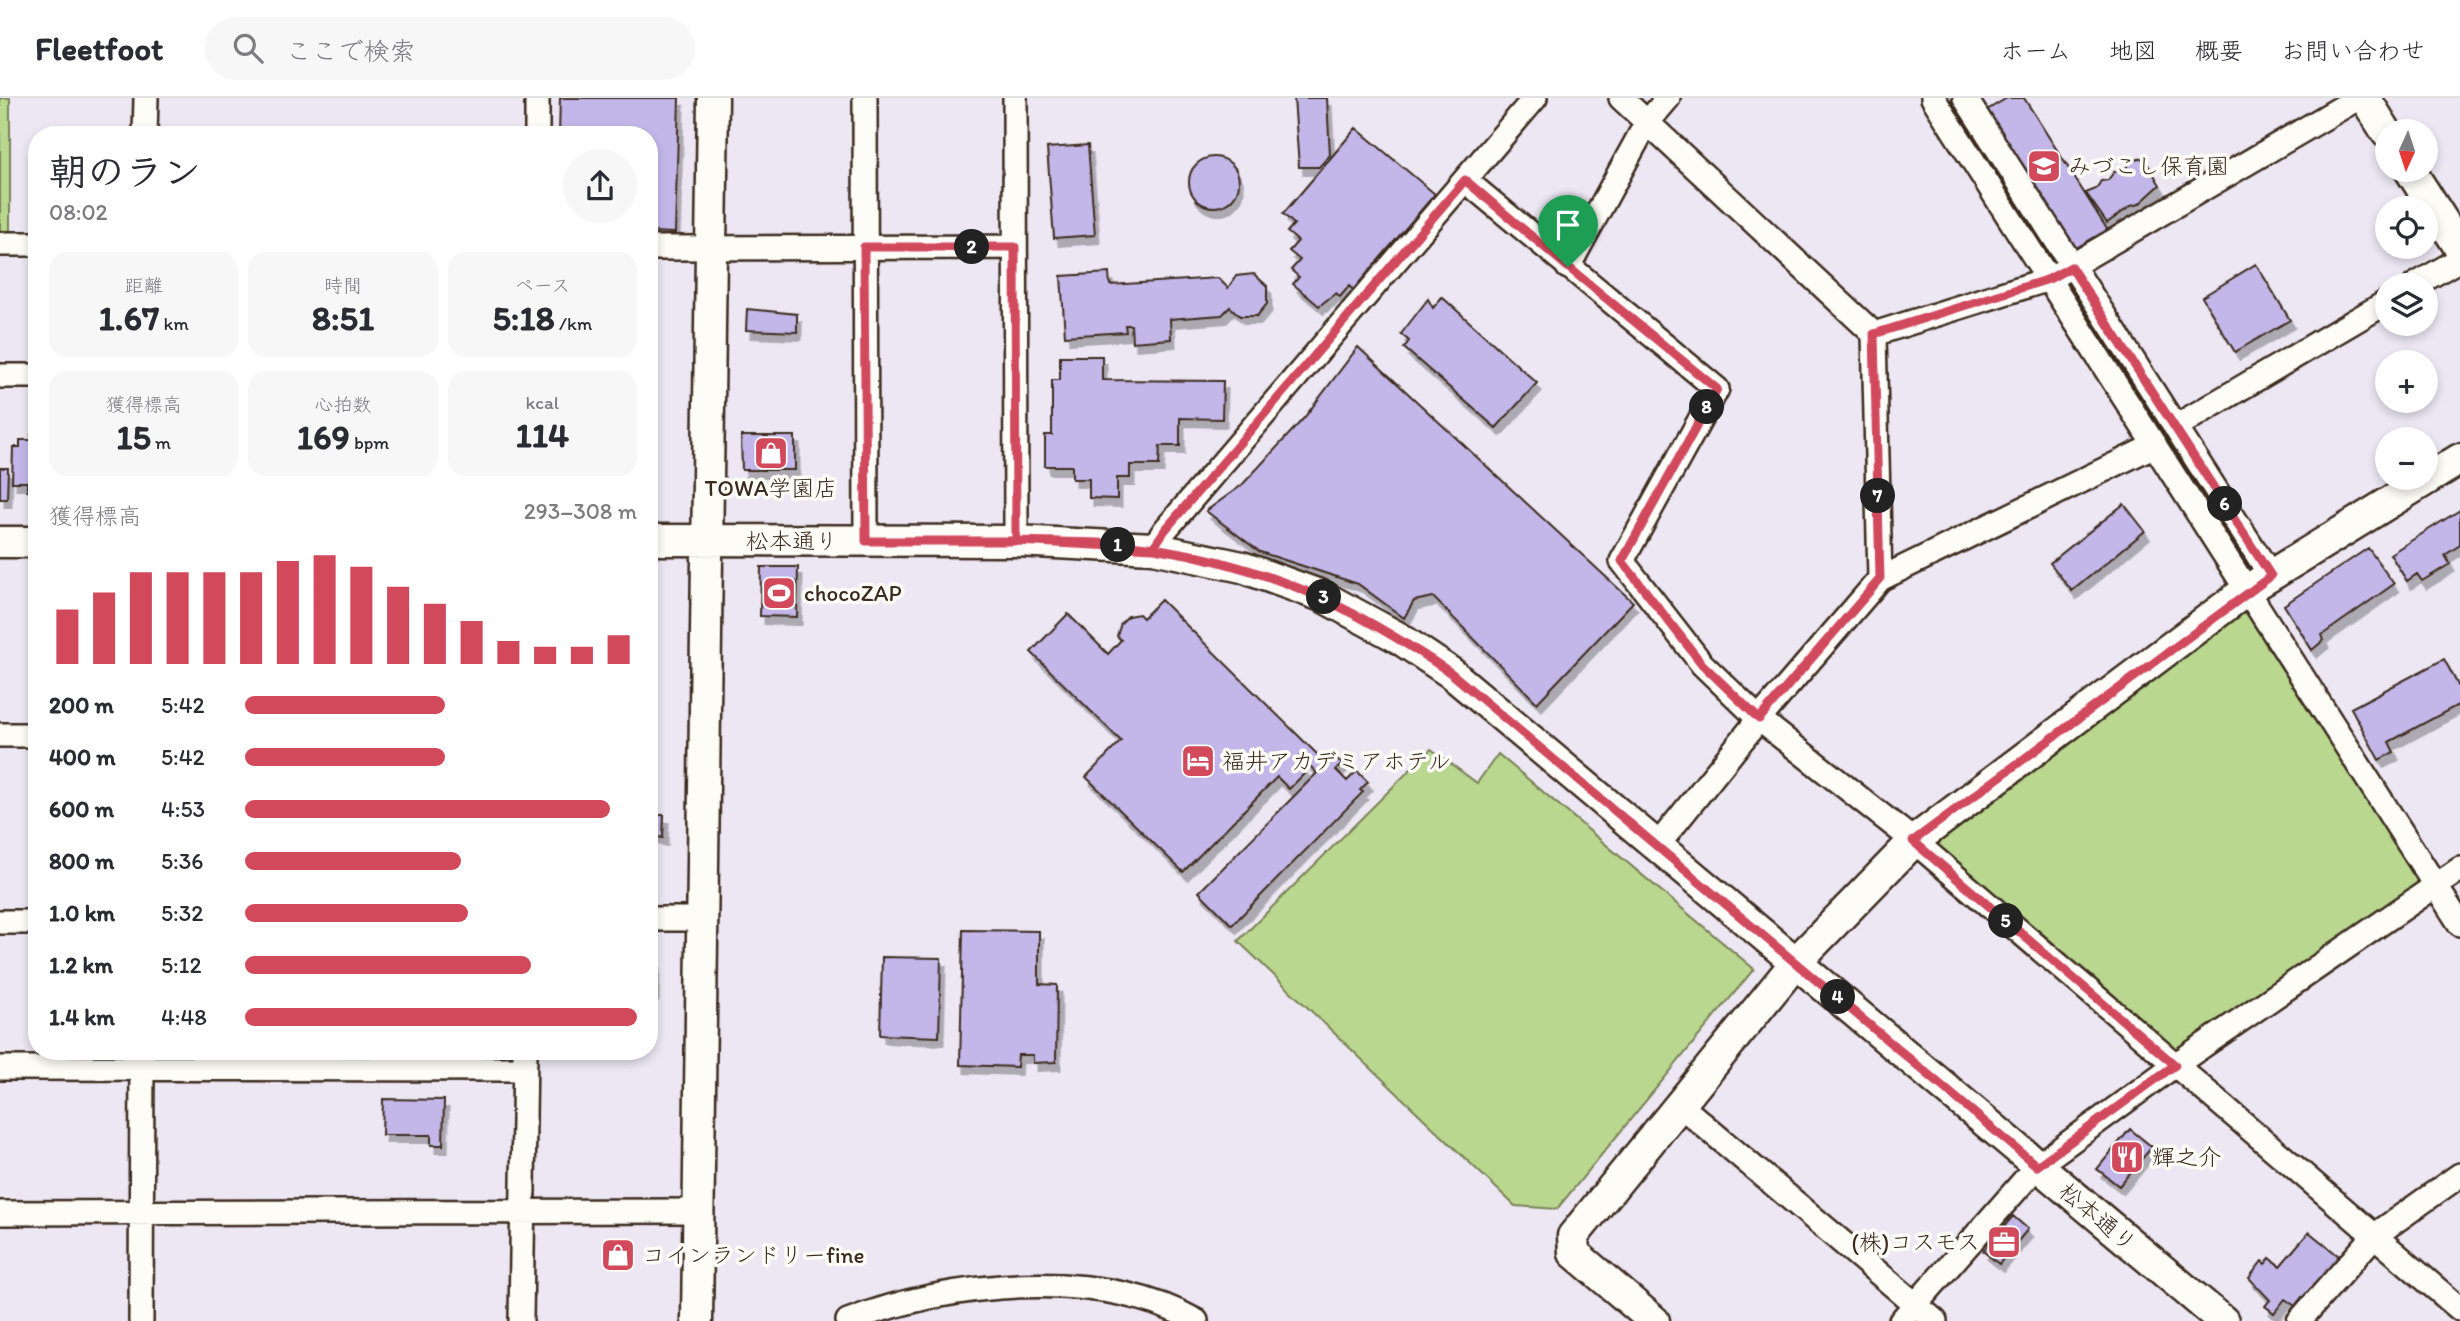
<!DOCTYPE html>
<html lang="ja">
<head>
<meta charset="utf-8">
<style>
	body { margin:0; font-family:Itim,"Klee One",sans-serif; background:#f7f7f7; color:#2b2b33; height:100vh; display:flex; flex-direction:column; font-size:26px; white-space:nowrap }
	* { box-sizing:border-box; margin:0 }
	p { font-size:23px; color:#7c7c81 }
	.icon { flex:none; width:38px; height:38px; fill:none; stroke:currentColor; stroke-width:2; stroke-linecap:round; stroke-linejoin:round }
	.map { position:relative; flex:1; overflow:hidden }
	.sheet { position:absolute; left:28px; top:28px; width:630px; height:934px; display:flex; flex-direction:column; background:#fff; border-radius:28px; box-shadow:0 4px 10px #0003 }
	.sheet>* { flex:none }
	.needle { width:46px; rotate:183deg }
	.buttons { position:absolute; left:2375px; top:21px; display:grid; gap:14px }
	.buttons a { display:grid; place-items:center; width:63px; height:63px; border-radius:50%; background:#fff; box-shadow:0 4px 10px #0003; font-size:35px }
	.pin { position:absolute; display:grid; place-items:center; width:60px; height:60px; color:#fff; margin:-72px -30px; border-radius:50% 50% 50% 0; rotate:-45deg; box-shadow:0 0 7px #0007 }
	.pin .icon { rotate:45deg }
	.km { position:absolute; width:35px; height:35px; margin:-18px; border-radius:50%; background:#222; color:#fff; font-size:19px; line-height:35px; text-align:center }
	.round { display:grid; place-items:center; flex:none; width:74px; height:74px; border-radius:37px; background:#f7f7f7 }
	.overview { display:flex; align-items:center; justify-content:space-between; height:119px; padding:0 21px }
	h1 { font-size:38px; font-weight:800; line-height:52px }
	.stats { display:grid; grid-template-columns:repeat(3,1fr); gap:10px; height:119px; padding:7px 21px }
	.stats div { display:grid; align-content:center; border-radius:18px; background:#f7f7f7; text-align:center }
	.stats b { font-size:35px; font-weight:800 }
	.stats small { font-size:19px; font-weight:400 }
	.stats p { font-size:19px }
	.chart { height:196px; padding:14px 21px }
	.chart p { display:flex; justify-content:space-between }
	.chart svg { width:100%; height:126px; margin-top:7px; stroke:#d1495b; stroke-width:6 }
	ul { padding:0 21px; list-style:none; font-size:23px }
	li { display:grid; grid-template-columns:112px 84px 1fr; align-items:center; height:52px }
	li i { height:18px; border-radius:9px; background:#d1495b }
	header { display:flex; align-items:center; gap:42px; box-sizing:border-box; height:98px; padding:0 35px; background:#fff; border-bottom:2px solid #e1e1e2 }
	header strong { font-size:33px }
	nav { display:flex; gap:38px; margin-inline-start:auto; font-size:24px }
	.search { width:490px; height:63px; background:#f7f7f7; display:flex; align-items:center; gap:18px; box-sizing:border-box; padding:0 24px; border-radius:38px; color:#7c7c81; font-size:26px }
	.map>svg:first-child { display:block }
	.green { fill:#b9d78f; stroke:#7a8056; stroke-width:2 }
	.building { fill:#c3b7e9; stroke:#3b2a1e; stroke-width:2; filter:url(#shadow) }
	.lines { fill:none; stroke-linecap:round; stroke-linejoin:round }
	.minor-casing { stroke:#3b2a1e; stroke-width:28 }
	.tertiary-casing { stroke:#3b2a1e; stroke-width:35 }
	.minor { stroke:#fdfcf7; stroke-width:23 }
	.tertiary { stroke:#fdfcf7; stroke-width:30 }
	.route-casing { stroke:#fff; stroke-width:14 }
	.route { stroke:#d1495b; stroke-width:9 }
	.labels { text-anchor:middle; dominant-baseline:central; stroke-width:7; stroke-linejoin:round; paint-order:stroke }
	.poi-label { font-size:23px; fill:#3b2a1e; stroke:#fdfcf7; text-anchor:start }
	.street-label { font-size:23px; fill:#3b2a1e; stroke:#fdfcf7 }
</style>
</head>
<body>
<header>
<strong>Fleetfoot</strong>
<div class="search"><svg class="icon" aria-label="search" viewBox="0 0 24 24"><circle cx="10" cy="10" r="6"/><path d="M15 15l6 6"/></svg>ここで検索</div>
<nav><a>ホーム</a><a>地図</a><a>概要</a><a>お問い合わせ</a></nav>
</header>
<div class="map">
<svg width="2460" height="1223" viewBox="0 0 2460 1223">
	<defs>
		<filter id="shadow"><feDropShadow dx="4.5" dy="8" stdDeviation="0" flood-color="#0004"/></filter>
	</defs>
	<rect width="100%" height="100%" fill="#ece7f3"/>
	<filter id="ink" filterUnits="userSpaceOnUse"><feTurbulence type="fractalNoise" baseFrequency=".0143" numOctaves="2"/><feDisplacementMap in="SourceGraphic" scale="14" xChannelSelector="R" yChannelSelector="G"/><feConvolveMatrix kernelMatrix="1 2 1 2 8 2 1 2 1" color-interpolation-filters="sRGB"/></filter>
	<g filter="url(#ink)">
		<path class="green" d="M0 0H10V146H0Z
			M2253 501 2429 777 2175 967 1914 743Z
			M1431 651 1477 685 1498 656 1754 871 1557 1111 1515 1108 1238 843Z"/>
		<path class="building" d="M560 0H679L675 135 649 134V37H559Z
			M1294 0H1327L1330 57 1319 69H1299Z
			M2007 0H2024L2107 131 2100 140 2079 153 2069 152 1988 21 1991 18 1987 12Z
			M1356 30 1435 96 1353 192 1349 188 1340 199 1336 195 1319 208 1293 186 1299 179 1291 172 1300 162 1289 153 1298 143 1287 134 1294 126 1283 116Z
			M1088 47 1095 137 1054 140 1047 50Z
			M1189 84a25 25 0 1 1 50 0a25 25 0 1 1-50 0Z
			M2144 60 2160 87 2139 106 2131 108 2107 125 2086 95 2096 91 2101 83 2108 82 2114 74 2125 72 2130 63Z
			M2256 166 2290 222 2235 254 2202 199Z
			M1109 175 1110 187 1218 180 1228 190 1236 178 1254 176 1267 188V206L1257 218H1240L1230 209 1222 217 1170 221 1171 241 1132 244 1131 227H1125L1126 234 1065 238 1061 178Z
			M1442 199 1537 285 1496 330 1404 250 1409 243 1401 236 1428 201 1433 210Z
			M747 211 797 216V234L746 232Z
			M1358 249 1633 504 1537 605 1433 499 1414 503 1404 520 1358 486 1260 454 1206 413 1242 387 1304 320Z
			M1060 258H1102V282L1223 283 1222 321 1180 320V348H1160L1159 367H1130V380H1117V401L1089 400V381H1072V368H1045V337H1052V282H1060Z
			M31 337 37 338V393H27V384H12L13 349H20V342H32Z
			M741 338H795V372H742Z
			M0 370H8L7 401H0Z
			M2124 406 2145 433 2072 493 2050 465Z
			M2460 412V447L2445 457 2450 466 2422 483 2417 476 2407 483 2390 456Z
			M2368 450 2394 486 2322 537 2324 542 2312 552 2284 507Z
			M761 469H798L797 519 760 518Z
			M1161 502 1327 666 1334 658 1342 666 1336 672 1347 683 1357 673 1368 684 1360 692 1363 694 1232 827 1199 794 1317 675 1300 658 1296 662 1307 673 1289 691 1277 679 1183 774 1086 679 1121 643 1031 554 1068 516 1108 556 1121 542 1117 538 1121 525 1128 518 1139 516 1143 520Z
			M2444 561 2460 591V606L2389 644 2394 654 2379 662 2351 610Z
			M649 717H664L663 740 649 737Z
			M963 832 1039 833V886L1057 887 1056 964 1033 965V957H1018L1017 969 960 967Z
			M882 859 941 860 939 939 880 937Z
			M649 862H655L654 894H649Z
			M383 1001 444 1002 443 1047H431V1037H382Z
			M2130 1031 2152 1049 2119 1088 2097 1071Z
			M2013 1118 2028 1131 1999 1166 1983 1153Z
			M2309 1134 2340 1159 2306 1201 2302 1199 2295 1208 2285 1201 2274 1215 2265 1208 2270 1202 2249 1180 2262 1163 2265 1166 2270 1160 2280 1168Z"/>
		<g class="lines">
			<g class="minor-casing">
				<path id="minor" d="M865 0 866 443
					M1015 0 1016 443
					M1621 0 1874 236 1880 481
					M1933 0 2460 826
					M1965 0 2271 478
					M145 37 146 0
					M537 37V0
					M1465 82 1717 291 1622 463 1702 566 1759 621 1914 743 2460 1211
					M0 146H37
					M649 150 1015 149
					M1568 169 1646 26 1668 0
					M2415 187 2460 161
					M1874 236 2049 181 2358 0
					M0 278H37
					M2175 329 2387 204
					M1153 450 1165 432 1535 0
					M0 637H37
					M1657 748 1759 621 1880 481 2155 347
					M649 821H702
					M0 824H37
					M0 970 524 971
					M1680 1007 1935 1223
					M0 1115 698 1113
					M141 1223 142 954
					M521 1223 525 954
					M848 1223C948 1184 1099 1168 1196 1223
					M1901 1223 2037 1068 2175 967 2460 771
					M2299 1223 2374 1138 2460 1077"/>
			</g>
			<g class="tertiary-casing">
				<path id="tertiary" d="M2365 0 2387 35
					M2410 72 2460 150
					M649 442 1016 443 1153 450 1242 469 1322 498 1399 540 1451 575 2223 1223
					M0 444H37
					M697 1223 713 0
					M1654 1223 1574 1155 1573 1138 1796 864 1914 743 2247 492 2460 361"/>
			</g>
			<use href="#minor" class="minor"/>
			<use href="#tertiary" class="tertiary"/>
		</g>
	</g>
	<g class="lines" filter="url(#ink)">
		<g class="route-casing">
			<path id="route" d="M1568 169 1465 82 1165 432 1153 450 1016 443H866L864 149H1015L1016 443C1062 445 1109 443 1154 450 1271 469 1354 509 1451 575L2037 1068 2175 967 1913 743 2271 478 2071 169 2049 181 1874 236 1880 481 1759 621 1702 566 1622 463 1717 291 1568 169"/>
		</g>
		<use href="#route" class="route"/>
	</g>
	<defs>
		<g id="school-square" transform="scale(1.75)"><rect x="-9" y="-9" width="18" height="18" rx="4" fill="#d1495b" stroke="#fdfcf7"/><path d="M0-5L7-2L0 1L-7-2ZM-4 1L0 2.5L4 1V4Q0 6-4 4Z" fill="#fff"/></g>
		<g id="shop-square" transform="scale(1.75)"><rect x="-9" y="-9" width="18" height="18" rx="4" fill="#d1495b" stroke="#fdfcf7"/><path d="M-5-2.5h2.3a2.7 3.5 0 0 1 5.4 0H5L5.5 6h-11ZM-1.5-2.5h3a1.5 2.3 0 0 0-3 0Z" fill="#fff"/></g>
		<g id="stadium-square" transform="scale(1.75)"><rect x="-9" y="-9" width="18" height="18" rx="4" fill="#d1495b" stroke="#fdfcf7"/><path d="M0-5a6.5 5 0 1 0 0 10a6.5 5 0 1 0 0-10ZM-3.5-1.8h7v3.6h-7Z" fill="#fff"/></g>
		<g id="hotel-square" transform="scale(1.75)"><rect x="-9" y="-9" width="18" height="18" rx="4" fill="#d1495b" stroke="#fdfcf7"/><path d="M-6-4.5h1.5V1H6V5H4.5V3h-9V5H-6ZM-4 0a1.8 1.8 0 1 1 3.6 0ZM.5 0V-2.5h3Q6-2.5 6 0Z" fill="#fff"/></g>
		<g id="restaurant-square" transform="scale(1.75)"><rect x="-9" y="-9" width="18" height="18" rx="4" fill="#d1495b" stroke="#fdfcf7"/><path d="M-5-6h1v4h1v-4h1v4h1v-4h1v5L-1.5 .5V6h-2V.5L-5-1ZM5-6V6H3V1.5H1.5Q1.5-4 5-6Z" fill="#fff"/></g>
		<g id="office-square" transform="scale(1.75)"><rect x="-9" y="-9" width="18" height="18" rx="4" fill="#d1495b" stroke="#fdfcf7"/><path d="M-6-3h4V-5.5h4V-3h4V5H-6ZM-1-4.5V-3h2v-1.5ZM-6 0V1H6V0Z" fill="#fff"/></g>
	</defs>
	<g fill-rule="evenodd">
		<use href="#school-square" x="2044" y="68"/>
		<use href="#shop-square" x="771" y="355"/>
		<use href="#stadium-square" x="779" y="495"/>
		<use href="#hotel-square" x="1198" y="663"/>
		<use href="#restaurant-square" x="2127" y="1059"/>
		<use href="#office-square" x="2004" y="1144"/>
		<use href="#shop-square" x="618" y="1157"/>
	</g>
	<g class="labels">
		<g class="poi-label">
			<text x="2068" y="68">みづこし保育園</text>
			<text x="771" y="390" text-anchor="middle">TOWA学園店</text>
			<text x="804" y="495">chocoZAP</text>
			<text x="1222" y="663">福井アカデミアホテル</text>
			<text x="2152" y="1059">輝之介</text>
			<text x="1980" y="1144" text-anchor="end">(株)コスモス</text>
			<text x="642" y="1157">コインランドリーfine</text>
		</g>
		<g class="street-label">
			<text x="792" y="443">松本通り</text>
			<text transform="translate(2098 1119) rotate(40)">松本通り</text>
		</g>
	</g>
</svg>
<div class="buttons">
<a><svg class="needle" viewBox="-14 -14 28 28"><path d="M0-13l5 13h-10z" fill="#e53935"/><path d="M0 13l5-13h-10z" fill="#7c7c81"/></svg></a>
<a><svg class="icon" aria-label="locate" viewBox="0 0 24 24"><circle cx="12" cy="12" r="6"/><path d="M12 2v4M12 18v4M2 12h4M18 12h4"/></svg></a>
<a><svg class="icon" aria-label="layers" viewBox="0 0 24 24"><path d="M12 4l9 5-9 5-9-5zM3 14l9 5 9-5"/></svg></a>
<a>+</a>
<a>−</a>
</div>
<div class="pin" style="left:1568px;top:169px;background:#1e9e55"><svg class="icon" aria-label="arrive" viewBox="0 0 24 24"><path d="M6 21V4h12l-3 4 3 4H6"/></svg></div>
<b class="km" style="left:1118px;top:447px">1</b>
<b class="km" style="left:972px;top:149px">2</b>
<b class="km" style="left:1324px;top:499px">3</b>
<b class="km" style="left:1838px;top:899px">4</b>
<b class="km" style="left:2006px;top:823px">5</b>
<b class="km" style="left:2225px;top:406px">6</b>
<b class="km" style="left:1878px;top:398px">7</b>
<b class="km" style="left:1707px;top:309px">8</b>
<section class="sheet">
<div class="overview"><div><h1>朝のラン</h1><p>08:02</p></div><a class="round"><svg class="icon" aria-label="share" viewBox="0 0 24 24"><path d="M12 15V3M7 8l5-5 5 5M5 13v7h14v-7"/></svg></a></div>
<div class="stats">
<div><p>距離</p><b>1.67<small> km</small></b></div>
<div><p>時間</p><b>8:51</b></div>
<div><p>ペース</p><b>5:18<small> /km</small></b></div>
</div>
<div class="stats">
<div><p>獲得標高</p><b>15<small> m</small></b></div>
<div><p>心拍数</p><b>169<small> bpm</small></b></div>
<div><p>kcal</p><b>114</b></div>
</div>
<div class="chart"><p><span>獲得標高</span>293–308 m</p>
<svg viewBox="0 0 160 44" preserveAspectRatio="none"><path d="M5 44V25M15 44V19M25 44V12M35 44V12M45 44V12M55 44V12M65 44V8M75 44V6M85 44V10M95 44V17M105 44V23M115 44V29M125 44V36M135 44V38M145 44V38M155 44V34"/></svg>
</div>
<ul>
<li><b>200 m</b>5:42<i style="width:51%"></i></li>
<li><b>400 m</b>5:42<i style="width:51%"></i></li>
<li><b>600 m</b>4:53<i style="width:93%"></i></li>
<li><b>800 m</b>5:36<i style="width:55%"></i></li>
<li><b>1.0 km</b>5:32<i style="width:57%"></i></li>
<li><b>1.2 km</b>5:12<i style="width:73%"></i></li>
<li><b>1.4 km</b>4:48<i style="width:100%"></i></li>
</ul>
</section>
</div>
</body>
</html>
